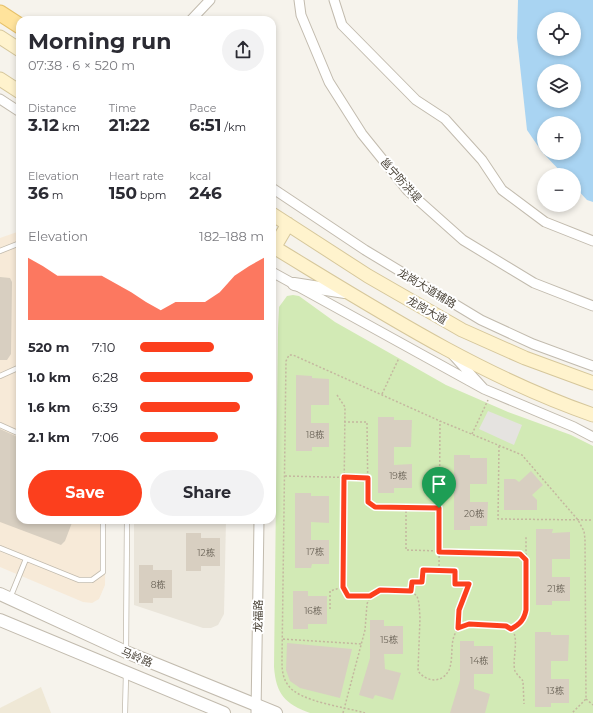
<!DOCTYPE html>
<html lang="en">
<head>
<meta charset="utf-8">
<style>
	body { margin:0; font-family:Montserrat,"Noto Sans SC",sans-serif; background:#f2f2f3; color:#2b2b33; height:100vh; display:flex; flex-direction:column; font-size:15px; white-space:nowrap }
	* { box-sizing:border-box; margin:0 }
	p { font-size:13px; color:#7c7c81 }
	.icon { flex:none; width:22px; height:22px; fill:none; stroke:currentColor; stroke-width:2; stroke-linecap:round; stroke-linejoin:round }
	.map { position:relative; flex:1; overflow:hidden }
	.details { position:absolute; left:16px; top:16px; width:260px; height:508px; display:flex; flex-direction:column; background:#fff; border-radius:12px; box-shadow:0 2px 6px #0003 }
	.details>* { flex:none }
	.buttons { position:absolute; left:537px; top:12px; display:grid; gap:8px }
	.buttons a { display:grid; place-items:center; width:44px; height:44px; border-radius:50%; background:#fff; box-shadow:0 2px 6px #0003; font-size:20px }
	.pin { position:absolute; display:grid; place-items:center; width:34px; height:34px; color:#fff; margin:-41px -17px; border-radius:50% 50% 50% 0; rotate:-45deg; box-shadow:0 0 4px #0007 }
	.pin .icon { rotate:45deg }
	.round { display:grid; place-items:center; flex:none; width:42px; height:42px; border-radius:21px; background:#f2f2f3 }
	.summary { display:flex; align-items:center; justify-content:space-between; height:68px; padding:0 12px }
	h1 { font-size:22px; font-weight:700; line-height:30px }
	.figures { display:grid; grid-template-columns:repeat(3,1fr); gap:6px; height:68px; padding:4px 12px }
	.figures div { display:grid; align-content:center }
	.figures b { font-size:17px; font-weight:700 }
	.figures small { font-size:11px; font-weight:400 }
	.figures p { font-size:11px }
	.chart { height:112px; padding:8px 12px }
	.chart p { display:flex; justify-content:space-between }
	.chart svg { width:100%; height:72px; margin-top:4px; fill:#fc3f1d; opacity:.7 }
	.primary-button { display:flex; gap:8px; margin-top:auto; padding:8px 12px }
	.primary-button a { flex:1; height:46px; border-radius:24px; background:#fc3f1d; color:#fff; font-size:16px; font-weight:700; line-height:46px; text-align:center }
	.primary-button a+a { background:#f2f2f3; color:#2b2b33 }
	ul { padding:0 12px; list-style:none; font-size:13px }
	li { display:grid; grid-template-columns:64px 48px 1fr; align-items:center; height:30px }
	li i { height:10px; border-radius:5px; background:#fc3f1d }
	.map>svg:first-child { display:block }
	.residential { fill:#eae5da }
	.commercial { fill:#f7ead8 }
	.education { fill:#efe8d6 }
	.green { fill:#d2eab5 }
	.parking { fill:#e5e3e0 }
	.water { fill:#a9d4f2; fill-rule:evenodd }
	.building { fill:#d8cfc1 }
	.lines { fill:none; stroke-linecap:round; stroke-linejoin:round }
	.service-casing { stroke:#c2bbae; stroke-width:6 }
	.minor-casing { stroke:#c2bbae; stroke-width:11 }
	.tertiary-casing { stroke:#c2bbae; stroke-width:14 }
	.secondary-casing { stroke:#d6c79b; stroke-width:15 }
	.primary-casing { stroke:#e6c16a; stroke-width:17 }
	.path { stroke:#c4b79f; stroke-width:1.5; stroke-dasharray:2 2; stroke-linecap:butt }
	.service { stroke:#fff; stroke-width:4.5 }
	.minor { stroke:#fff; stroke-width:9 }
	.tertiary { stroke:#fff; stroke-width:12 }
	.secondary { stroke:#fff3cd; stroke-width:13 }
	.primary { stroke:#ffe39c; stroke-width:15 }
	.route-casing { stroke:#fff; stroke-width:8 }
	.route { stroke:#fc3f1d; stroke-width:5 }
	.labels { text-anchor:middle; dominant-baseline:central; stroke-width:4; stroke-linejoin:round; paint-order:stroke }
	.number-label { font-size:9px; fill:#6e675b }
	.street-label { font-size:11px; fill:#4b4439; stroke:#fff }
</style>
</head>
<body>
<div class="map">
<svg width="593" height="713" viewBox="0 0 593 713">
	<rect width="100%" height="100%" fill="#f6f3ec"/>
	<path class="residential" d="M134 520H226L224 614 218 625 211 628H203L134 605Z"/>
	<path class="commercial" d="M20 231V520H106L105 585 99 599 92 603 83 602 0 567V238Z"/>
	<path class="education" d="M41 687 51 713H0V708Z"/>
	<path class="green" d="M293 295 299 296 335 322 446 385 508 412 571 435 593 446V713H310C285 704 276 694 274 667L278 328 279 307 287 296Z"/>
	<path class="parking" d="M488 411 522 425 514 445 479 429Z"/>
	<path class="water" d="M518 0H593V202L587 200 574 186V175H564L542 152 527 130 517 38ZM544 19H574V49H544ZM544 71H574V101H544ZM544 123H574V153H544Z"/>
	<path class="building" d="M0 277 10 278 12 282 11 354 7 360H0Z
		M296 375 312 376V378L329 379V405H311V423H329V447H312V451H296Z
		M378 417H394V420H412L411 447H394V465L412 464V488H394V493H378Z
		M0 429 20 438V520H73L65 541 61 545 0 522Z
		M454 455H470V458H487V484H470V502H488L487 526H470V530H454Z
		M531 471 543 485 532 495 537 500V510H504V479H515L519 482Z
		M295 493H311V496H329V523L311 522V540H329V564H312L311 568H295Z
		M536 529H553L552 533 570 532V559H552V577H570V601H552V605H536Z
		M186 533H201V538H220V566H201V571H186Z
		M139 565H153V570H172V598H153V603H139Z
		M293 591H308V596H327V624H308V629H293Z
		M370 620H384V626H403V654H384L385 669 401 673 393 700 375 695 373 699 359 695 370 658Z
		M535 632H551V635H569L568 661H551V679H569V703H551V707H535Z
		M460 641H474V646H493V674H474V689L490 694 485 713H450L460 680Z
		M287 643 352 649 340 698 300 688 290 681 286 670Z"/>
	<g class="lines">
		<g class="service-casing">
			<path id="service" d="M0 251 20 243
				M0 376 20 367
				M0 425 20 434
				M0 548 79 580H92L103 572V520
				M10 598 26 559
				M126 651 127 520
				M125 713 126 674"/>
		</g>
		<g class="minor-casing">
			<path id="minor" d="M299 0 301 15 329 82 362 134 408 191 463 240 534 283 593 306
				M334 0 342 25 416 100 445 119 482 160 502 190 545 222 593 241
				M191 20 210 0
				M0 99 20 112
				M272 188 365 250 481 320 533 344 593 366
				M272 272 484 389
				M453 355 484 389 574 427 593 437
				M256 713 259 520"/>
		</g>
		<g class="tertiary-casing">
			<path id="tertiary" d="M294 284 345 292
				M0 594 126 652 276 713
				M0 620 224 713"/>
		</g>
		<g class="secondary-casing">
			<path id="secondary" d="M0 37 20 50
				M0 79 20 92
				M272 214 368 276 462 330 525 358 593 383
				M272 246C376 309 478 375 593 415
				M274 248 288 224"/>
		</g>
		<g class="primary-casing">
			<path id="primary" d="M0 13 20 26"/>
		</g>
		<path class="path" d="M382 394 399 358
			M337 395 345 407 343 587 348 596H370
			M344 422H367L368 502 375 507 406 508
			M472 434 488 400
			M499 446 498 519 593 520
			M285 476 367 478
			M439 508H406V550L514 553 520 554 526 560
			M439 570 440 421
			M411 591 412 582H423V570L455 571V584H469L459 610 458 628
			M330 609V591L343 587
			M511 629C520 624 524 620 526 610V536
			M283 639 361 644
			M586 699 593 705
			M343 713 365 630 367 604 370 596 375 592 380 590 404 589 411 591 417 596 419 603 420 618 418 671C426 682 442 684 449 670 455 655 447 636 462 626H506C523 630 511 659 515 671 517 675 521 678 523 681L524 704
			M365 713C346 707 299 702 288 685 282 677 282 668 282 659L286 361 289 355H293L440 421 522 455 578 520 584 531 585 539 586 699 572 713"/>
		<use href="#service" class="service"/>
		<use href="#minor" class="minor"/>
		<use href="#tertiary" class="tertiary"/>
		<use href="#secondary" class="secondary"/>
		<use href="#primary" class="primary"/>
	</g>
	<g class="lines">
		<g class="route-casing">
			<path id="route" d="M344 477 368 478V502L375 507 439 508V552L520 554 526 560V610C524 620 520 624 511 629L506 626 469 624 458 628 459 610 469 584H455V571L423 570 422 582H412L411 591 380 590 370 596H348L343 587Z"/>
		</g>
		<use href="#route" class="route"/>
	</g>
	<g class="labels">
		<g class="number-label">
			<text x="315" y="434">18栋</text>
			<text x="398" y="475">19栋</text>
			<text x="474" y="513">20栋</text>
			<text x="315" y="551">17栋</text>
			<text x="206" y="552">12栋</text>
			<text x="158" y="584">8栋</text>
			<text x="556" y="588">21栋</text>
			<text x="313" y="610">16栋</text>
			<text x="389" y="639">15栋</text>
			<text x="479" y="660">14栋</text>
			<text x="555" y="690">13栋</text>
		</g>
		<g class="street-label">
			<text transform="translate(401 180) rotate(48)">邕宁防洪堤</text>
			<text transform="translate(427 288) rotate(31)">龙岗大道辅路</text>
			<text transform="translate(427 310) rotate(30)">龙岗大道</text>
			<text transform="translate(258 616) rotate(-89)">龙福路</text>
			<text transform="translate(137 657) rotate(23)">马岭路</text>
		</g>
	</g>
</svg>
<div class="buttons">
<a><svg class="icon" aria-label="locate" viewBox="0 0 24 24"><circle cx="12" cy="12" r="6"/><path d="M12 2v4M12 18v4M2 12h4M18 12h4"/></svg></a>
<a><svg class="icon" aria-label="layers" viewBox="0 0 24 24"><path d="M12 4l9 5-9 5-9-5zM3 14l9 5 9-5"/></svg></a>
<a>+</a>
<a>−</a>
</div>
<div class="pin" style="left:439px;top:508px;background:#1e9e55"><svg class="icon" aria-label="arrive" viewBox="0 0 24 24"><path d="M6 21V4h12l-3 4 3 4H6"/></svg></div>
<section class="details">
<div class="summary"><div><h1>Morning run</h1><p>07:38 · 6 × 520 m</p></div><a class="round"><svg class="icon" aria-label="share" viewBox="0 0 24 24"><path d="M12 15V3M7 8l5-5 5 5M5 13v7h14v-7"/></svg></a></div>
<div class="figures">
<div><p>Distance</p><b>3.12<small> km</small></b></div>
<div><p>Time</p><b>21:22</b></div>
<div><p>Pace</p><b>6:51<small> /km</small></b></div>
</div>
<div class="figures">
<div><p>Elevation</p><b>36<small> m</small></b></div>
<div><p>Heart rate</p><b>150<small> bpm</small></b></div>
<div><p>kcal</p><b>246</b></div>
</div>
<div class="chart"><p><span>Elevation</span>182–188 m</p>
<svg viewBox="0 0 160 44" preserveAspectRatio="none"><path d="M0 44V6L10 11L20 17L30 17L40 17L50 17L60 22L70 27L80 33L90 38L100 33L110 33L120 33L130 27L140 17L150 11L160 6V44z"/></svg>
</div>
<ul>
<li><b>520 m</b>7:10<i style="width:60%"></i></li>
<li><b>1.0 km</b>6:28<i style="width:91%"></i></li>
<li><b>1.6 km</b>6:39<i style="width:81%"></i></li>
<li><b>2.1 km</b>7:06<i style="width:63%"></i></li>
</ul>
<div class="primary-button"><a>Save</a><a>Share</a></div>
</section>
</div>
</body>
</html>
